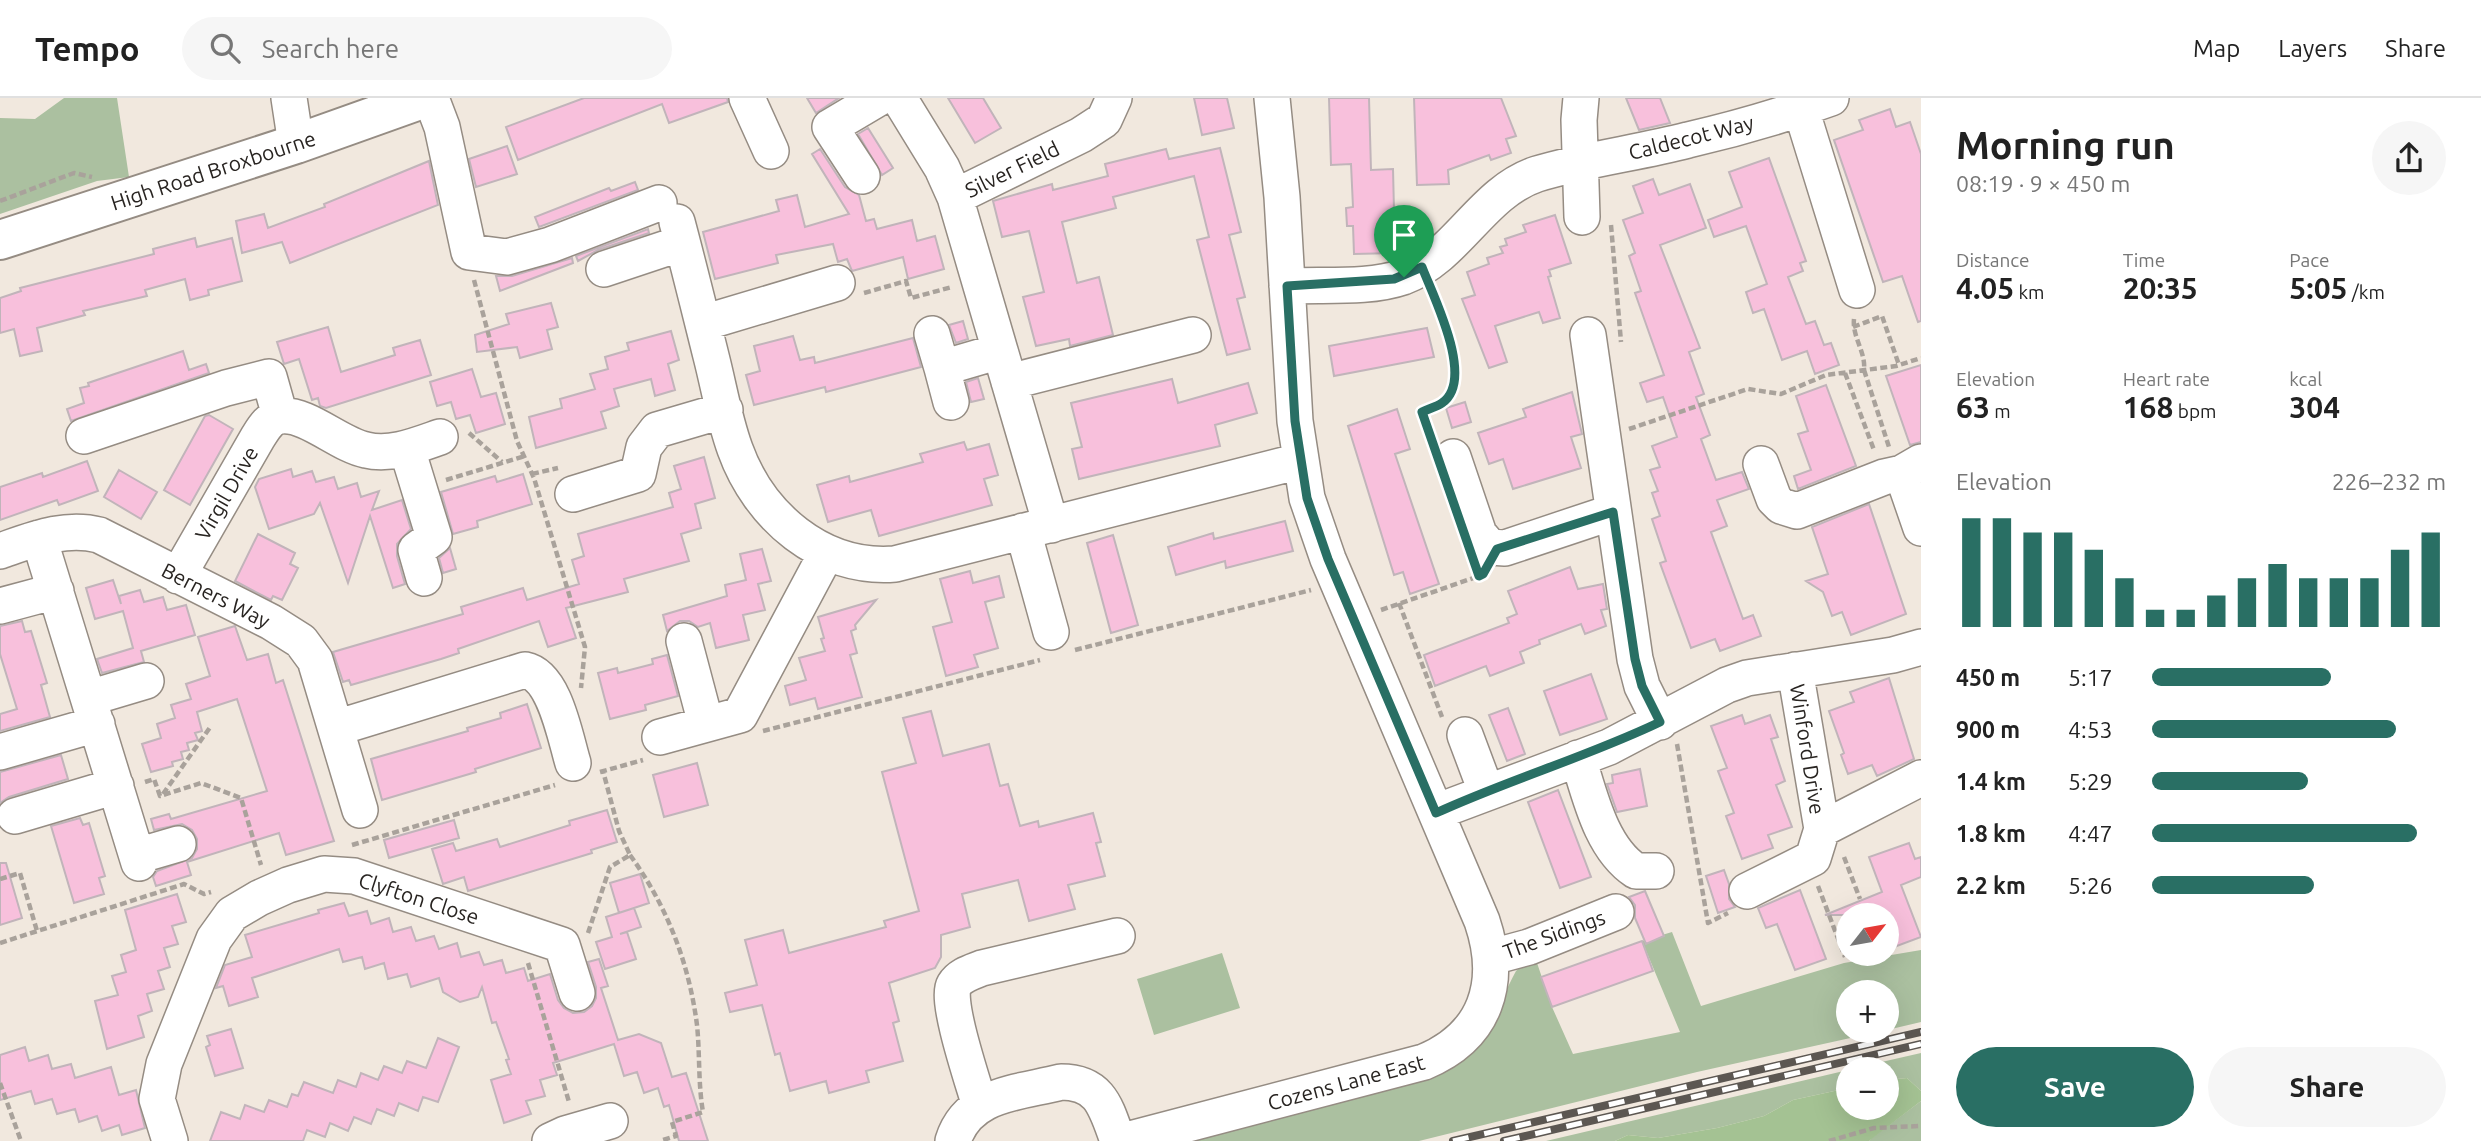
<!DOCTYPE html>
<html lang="en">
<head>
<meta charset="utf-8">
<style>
	body { margin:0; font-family:Ubuntu,sans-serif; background:#f6f6f6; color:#222; height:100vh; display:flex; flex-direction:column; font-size:26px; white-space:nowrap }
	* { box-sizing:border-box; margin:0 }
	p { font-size:23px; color:#767676 }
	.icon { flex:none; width:38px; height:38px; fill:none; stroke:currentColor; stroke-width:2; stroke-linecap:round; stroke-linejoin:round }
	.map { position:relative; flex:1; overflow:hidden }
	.panel { display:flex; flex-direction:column; background:#fff; width:560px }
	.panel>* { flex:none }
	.needle { width:46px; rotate:59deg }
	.controls { position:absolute; left:1836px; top:805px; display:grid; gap:14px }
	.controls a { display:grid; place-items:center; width:63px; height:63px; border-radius:50%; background:#fff; box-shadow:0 7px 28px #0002; font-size:35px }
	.pin { position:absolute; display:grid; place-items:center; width:60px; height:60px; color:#fff; margin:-72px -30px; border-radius:50% 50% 50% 0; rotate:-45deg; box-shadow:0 0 7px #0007 }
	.pin .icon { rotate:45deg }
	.round { display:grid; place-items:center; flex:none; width:74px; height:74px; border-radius:37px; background:#f6f6f6 }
	.head { display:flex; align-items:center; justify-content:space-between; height:119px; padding:0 35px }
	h1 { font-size:38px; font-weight:700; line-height:52px }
	.metrics { display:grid; grid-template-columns:repeat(3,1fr); gap:10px; height:119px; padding:7px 35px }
	.metrics div { display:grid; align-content:center }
	.metrics b { font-size:30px; font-weight:700 }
	.metrics small { font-size:19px; font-weight:400 }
	.metrics p { font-size:19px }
	.chart { height:196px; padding:14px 35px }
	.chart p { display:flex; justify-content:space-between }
	.chart svg { width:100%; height:126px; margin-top:7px; stroke:#296f64; stroke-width:6 }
	.primary-button { display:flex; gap:14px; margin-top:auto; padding:14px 35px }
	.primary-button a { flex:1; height:80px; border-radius:42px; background:#296f64; color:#fff; font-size:28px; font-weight:700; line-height:80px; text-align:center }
	.primary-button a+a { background:#f6f6f6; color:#222 }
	ul { padding:0 35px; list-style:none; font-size:23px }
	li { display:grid; grid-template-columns:112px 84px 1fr; align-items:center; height:52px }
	li i { height:18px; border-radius:9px; background:#296f64 }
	header { display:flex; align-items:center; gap:42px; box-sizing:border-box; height:98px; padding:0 35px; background:#fff; border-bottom:2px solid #e0e0e0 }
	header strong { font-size:33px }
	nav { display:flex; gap:38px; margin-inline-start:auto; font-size:24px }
	.search { width:490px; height:63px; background:#f6f6f6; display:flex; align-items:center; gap:18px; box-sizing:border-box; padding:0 24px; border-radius:38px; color:#767676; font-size:26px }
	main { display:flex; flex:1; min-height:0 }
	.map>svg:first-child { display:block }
	.green { fill:#abc0a0 }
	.forest { fill:#a4c293 }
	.building { fill:#f8c0dc; stroke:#c1b4ba; stroke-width:2 }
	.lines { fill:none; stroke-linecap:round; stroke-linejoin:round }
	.minor-casing { stroke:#958c83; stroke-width:38 }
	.major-casing { stroke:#958c83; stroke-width:42 }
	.path { stroke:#a9a29b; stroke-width:4.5; stroke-dasharray:7 3.5; stroke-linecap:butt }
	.minor { stroke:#fff; stroke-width:35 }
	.major { stroke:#fff; stroke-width:38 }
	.rail-casing { stroke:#5c5752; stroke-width:8 }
	.rail { stroke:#fff; stroke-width:5; stroke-dasharray:16; stroke-linecap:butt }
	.route-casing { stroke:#fff; stroke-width:14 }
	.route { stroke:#296f64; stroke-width:9 }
	.labels { text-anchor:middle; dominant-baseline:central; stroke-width:5; stroke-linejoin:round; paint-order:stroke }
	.street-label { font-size:21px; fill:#282421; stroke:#fff }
</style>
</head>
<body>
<header>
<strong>Tempo</strong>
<div class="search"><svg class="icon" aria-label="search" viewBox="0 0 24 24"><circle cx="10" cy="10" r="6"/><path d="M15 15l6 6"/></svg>Search here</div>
<nav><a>Map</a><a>Layers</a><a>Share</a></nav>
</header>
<main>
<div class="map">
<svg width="1921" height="1043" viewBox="0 0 1921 1043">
	<rect width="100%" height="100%" fill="#f1e8de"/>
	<path class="green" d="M64 0H117L129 79 97 83 0 116V20L35 21Z
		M1672 834 1701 908 1844 865 1921 852V924L1887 932 1886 894H1848V933H1882L1697 974 1419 1043H1187L1433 979C1494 947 1487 927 1516 873L1523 866 1536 862 1552 909 1573 956 1680 934 1642 843Z
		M1222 855 1240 910 1154 937 1137 881Z
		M1921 955V993L1907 980 1887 982 1886 971H1851Z
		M1848 972V990L1793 1002 1764 1018 1717 1030 1658 1040 1628 1037 1615 1043H1546Z
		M1921 1003V1043H1869L1872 1040Z"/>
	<path class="forest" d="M1907 980 1921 993V1003L1869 1043H1615L1628 1037 1658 1040 1717 1030 1764 1018 1793 1002 1848 990V1010H1886L1887 982Z"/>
	<path class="building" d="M584 0H727L728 4 669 25 662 6 518 62 506 29Z
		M807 0H839L816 15Z
		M948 0H983L1001 30 975 45Z
		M1194 0H1227L1234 30 1202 37Z
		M1329 0H1369L1371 72 1393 71 1395 155 1354 156 1353 128H1347L1346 110 1353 109 1351 66 1331 67Z
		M1414 0H1501L1516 38 1506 41 1511 55 1491 62 1489 57 1448 72 1449 86 1417 87Z
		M1626 0H1660L1670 25 1639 32Z
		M1890 11 1896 29 1910 24 1921 56V223L1918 224 1902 178 1883 184 1834 42 1863 32 1859 22Z
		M868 30 893 70 882 77 858 36Z
		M507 48 517 76 476 89 469 61Z
		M1220 50 1241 134 1229 137 1245 199 1237 201 1250 251 1227 257 1197 142 1209 139 1194 78 1113 99 1116 110 1062 124 1077 185 1099 179 1113 237 1070 248 1069 241 1036 248 1023 199 1044 194 1029 133 1002 139 993 103 1052 86 1053 92 1108 78 1105 66 1166 51 1169 61Z
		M820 51 845 89 859 97 866 123 874 121 877 131 912 122 917 143 935 138 944 171 908 181 903 159 852 173 847 161 838 164 833 146 776 157 778 165 715 181 703 134 779 113 776 102 797 97 805 129 849 116 812 56Z
		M1769 60 1806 163 1800 165 1803 173 1788 179 1806 226 1815 223 1824 247 1831 245 1839 267 1815 276 1807 253 1782 262 1764 211 1753 215 1746 194 1767 186 1746 128 1714 139 1708 122 1742 109 1729 74Z
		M429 63 438 107 290 165 282 144 242 155 236 123 264 116 268 130 325 109 324 106Z
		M1653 81 1659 97 1690 86 1706 130 1660 147 1700 250 1689 254 1704 296 1696 299 1710 337 1701 341 1716 382 1742 374 1749 391 1717 402 1727 428 1711 434 1743 521 1753 517 1761 538 1720 553 1715 541 1691 550 1660 465 1666 463 1652 421 1660 418 1652 395 1658 393 1650 372 1660 369 1652 348 1677 339 1663 299 1647 304 1640 285 1664 277 1635 195 1641 193 1629 158 1635 155 1623 122 1643 115 1633 88Z
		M635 84 638 92 539 129 535 119 609 90 611 93Z
		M1555 117 1571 165 1549 172 1551 178 1548 179 1560 220 1543 225 1539 214 1495 228 1507 264 1489 270 1462 201 1475 197 1467 174 1489 166 1487 160 1503 155 1500 149 1507 147 1505 141 1526 134 1523 127Z
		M648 131 649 135 598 152 578 163 576 158Z
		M195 140 197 149 232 140 242 183 208 192 209 197 190 202 185 181 145 192 147 198 83 213 85 217 37 230 42 253 20 258 14 231 0 235V200L21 193 20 190 154 156 153 151Z
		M572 160 573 165 500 193 496 178H512Z
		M551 205 558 229 547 232 552 251 520 260 517 249 477 254 475 237 509 226 506 216Z
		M963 223 968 241 956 245 949 227Z
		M328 229 341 274 395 257 393 250 420 242 431 277 326 310 320 308 318 300 312 302 299 261 284 266 277 244Z
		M1427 230 1434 259 1334 278 1329 248Z
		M671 233 679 262 668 266 675 292 655 298 651 281 614 291 619 308 601 314 606 330 536 350 529 319 562 310 560 301 595 291 590 276 608 271 605 259 629 252 627 245Z
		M793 238 800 262 814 259 815 265 913 240 921 269 826 294 825 289 754 307 746 277 760 273 754 248Z
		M183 253 189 272 206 266 209 275 71 323 67 311 84 305 80 290 89 288 88 285Z
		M1921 267V344L1910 347 1886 278Z
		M472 271 481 299 496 295 505 326 476 335 470 317 456 321 451 304 437 308 430 284Z
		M978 280 984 301 971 304 966 284Z
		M1172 281 1178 305 1248 285 1257 315 1215 327 1220 348 1079 381 1072 351 1082 349 1071 305Z
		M1826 287 1856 368 1798 391 1794 378 1811 372 1798 336 1808 333 1796 298Z
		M1572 294 1582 336 1571 339 1581 370 1513 391 1503 361 1489 366 1478 335 1526 319 1523 311Z
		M1465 304 1471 324 1452 330 1446 310Z
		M1397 311 1410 351 1395 356 1439 486 1410 496 1403 474 1394 477 1348 328Z
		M209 317 233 331 190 407 164 392 205 318Z
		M964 344 967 352 989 346 998 377 984 381 992 407 879 438 871 412 828 424 817 387 849 378 850 384 923 364 920 356Z
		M704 359 715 400 695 406 701 430 681 436 689 463 624 481 628 494 566 510 576 540 548 549 539 523 458 551 459 555 441 561 351 587 349 582 343 584 333 554 463 516 461 509 523 490 527 502 579 486 572 462 584 458 578 436 673 409 669 395 681 391 674 368Z
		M87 363 98 393 59 407 57 402 0 422V389L42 375 43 379Z
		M291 371 293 379 312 373 316 384 334 379 338 391 357 385 361 399 379 393 372 412 402 402 411 431 397 446V458L405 486 393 490 370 418 348 485 320 405 314 416 269 431 255 389 259 381Z
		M119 372 157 394 141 421 104 399Z
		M523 376 532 406 477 423 478 429 453 436 441 394 495 378 497 384Z
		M1869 406 1906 516 1851 537 1842 514 1832 518 1823 494 1806 483 1828 476 1812 429Z
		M1285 423 1293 453 1226 470 1225 463 1176 477 1168 449 1213 435 1214 441Z
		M258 436 295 455 290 466 298 470 282 502 273 498 271 502 235 483Z
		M1113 437 1138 527 1111 535 1087 445Z
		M450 450 456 471 443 475 439 460Z
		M762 451 771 483 758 486 765 512 743 517 749 542 716 550 710 525 698 529 689 523H680L667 533 663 517 727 498 725 487 746 482 740 456Z
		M1570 469 1578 491 1603 486 1607 511 1601 512 1606 528 1585 536 1581 526 1539 542 1540 546 1520 554 1524 565 1490 578 1486 568 1435 588 1424 557 1509 525 1507 520 1517 516 1508 493Z
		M970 473 973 485 999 478 1004 499 985 504 998 550 974 557 978 569 946 578 933 529 952 524 940 481Z
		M113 482 121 506 119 498 140 492 144 504 163 499 167 512 186 507 195 537 141 553 144 564 102 575 97 561 133 550 123 513 95 521 86 490Z
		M876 502 855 527 856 531 851 533 857 555 850 557 862 599 818 611 815 600 790 607 785 588 806 582 799 560 825 553 821 541 824 540 818 519Z
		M22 523 25 534 31 533 47 585 41 587 50 619 0 633V616L17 611 0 556V528Z
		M235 528 247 562 268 556 276 585 283 582 334 743 286 757 279 735 187 764 191 777 156 788 153 779 157 773 192 760 197 751V741L192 732 182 726 154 732 151 721 169 716 171 721 267 693 237 601 197 614 202 633 195 635 198 642 187 645 189 652 181 654 183 661 172 664 173 668 151 674 142 646 161 640 157 626 175 620 171 607 191 601 186 586 210 578 198 539Z
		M667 557 678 598 645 607 646 612 610 621 598 575 617 570 618 575 653 566 652 561Z
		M1591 576 1607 621 1560 637 1544 593Z
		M1889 580 1914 661 1877 678 1872 667 1848 676 1841 657 1844 655 1829 613 1854 604 1850 594Z
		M527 606 541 650 475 671 476 674 382 702 371 661 468 633 467 630 501 620 500 615Z
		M1508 610 1525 656 1507 663 1489 617Z
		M931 613 943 658 989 646 1000 688 1008 686 1020 728 1038 723 1039 729 1093 715 1101 744 1096 745 1105 778 1068 787 1075 811 1029 823 1018 782 962 796 970 829 941 837V859L935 870 889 885 899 923 893 925 903 963 866 973 869 984 829 995 826 983 790 993 780 955 775 957 762 907 730 914 725 895 757 887 745 842 783 832 789 855 886 829 884 823 919 813 882 674 916 665 903 620Z
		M1742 617 1745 626 1770 617 1778 639 1771 641 1785 683 1776 687 1792 729 1768 737 1773 750 1742 761 1726 718 1734 715 1718 673 1727 670 1711 628Z
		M61 657 68 681 9 699 0 705V674Z
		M697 665 708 707 664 719 653 677Z
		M1640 671 1647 708 1617 714 1607 686 1613 685 1612 677Z
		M1558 692 1591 779 1560 790 1528 704Z
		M607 712 617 744 591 752 592 755 468 793 464 779 443 786 432 751 453 745 456 753 497 741 500 749 570 727 569 723Z
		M80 720 83 727 89 725 105 778 99 780 104 796 74 805 51 728Z
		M454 722 459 740 389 760 384 742Z
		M1909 745 1915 761 1921 759V779L1901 787 1921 839 1886 852V817H1825L1882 794 1869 759Z
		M0 765H6L22 820 0 827Z
		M1724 772 1729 786V801L1735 809 1718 815 1706 778Z
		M640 776 649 805 619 815 610 785Z
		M1800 792 1826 861 1795 872 1777 826 1766 830 1758 810Z
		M1645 793 1664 838 1646 846 1635 820V807L1629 799Z
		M177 796 186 824 172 828 178 846 164 850 170 869 158 873 164 891 147 896 152 913 138 918 144 939 107 951 95 903 118 897 112 878 126 874 121 857 136 852 125 812Z
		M344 805 349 818 367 813 371 826 389 820 393 834 411 829 416 843 434 838 439 851 457 845 461 859 479 854 484 867 502 862 506 875 524 870 528 883 550 876 558 902 564 910 573 915 584 914 592 908 596 900V889L588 864 599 861 608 888 601 890 618 942 639 936 661 945 672 979 686 975 708 1043H679L669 1007 664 1009 658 990 644 995 637 974 624 978 614 946 553 965 557 977 540 982 545 998 526 1003 531 1016 504 1025 491 982 511 976 506 962 509 961 496 924 492 925 482 889 478 899 460 904 443 894 439 880 411 889 407 876 388 881 384 865 365 871 362 859 343 864 339 851 252 880 258 899 229 908 223 888 216 890 225 867 252 859 245 837 319 815 318 812Z
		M634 810 641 829 620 836 627 834 636 861 605 871 596 844 612 839 606 819Z
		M1642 843 1653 873 1552 909 1541 879Z
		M231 931 243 970 215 978 206 949 210 947 207 938Z
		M438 940 459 949 438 1004 423 999 418 1013 399 1005 394 1018 377 1011 371 1026 354 1019 348 1033 330 1025 325 1039 307 1032 303 1043H210L221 1014 240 1021 245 1007 264 1014 269 1002 287 1009 292 996 298 998 304 984 333 995 338 982 356 989 361 975 378 982 384 968 402 975 407 963 426 970Z
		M25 949 29 963 48 957 52 971 71 966 75 980 111 969 119 997 136 992 145 1030 122 1037 119 1027 102 1033 97 1018 79 1024 75 1011 57 1016 52 1001 35 1006 31 993 0 1002V957Z"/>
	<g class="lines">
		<g class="minor-casing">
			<path id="minor" d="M289 0 296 46
				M431 0 442 29 469 154 507 159 550 147 659 105
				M747 0 771 53
				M899 0 942 70 955 99 1051 427
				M1581 0 1579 22 1582 119
				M1801 11 1857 192
				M862 78 830 29 879 0
				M955 99 1081 37 1104 22 1114 0
				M677 124C689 169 700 214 711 258 719 289 724 321 735 351 759 418 821 472 895 466L1300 363
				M604 171 682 145
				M1287 188C1324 186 1368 191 1403 179 1457 159 1482 94 1537 76 1586 61 1638 55 1688 42 1736 31 1784 17 1831 0
				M703 225 837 185
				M932 236 942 270 1000 253
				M1588 237 1635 561 1642 588 1660 624
				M942 270 951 304
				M1009 284 1193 237
				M84 338 226 290 269 279 280 318
				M407 351 434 439 416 452 424 480
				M1453 359 1479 436 1490 449 1505 450 1613 414
				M1761 366 1774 401 1781 408 1797 413 1884 379 1902 375 1921 364
				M1902 375 1921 430
				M573 396 638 376 644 349 657 332 725 312
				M1023 433 1051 534
				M39 440 139 765
				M0 453C32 442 65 428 99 437L271 524 301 543 315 562 360 712
				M178 478 258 339C263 331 270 319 281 318 307 315 340 347 366 352 391 358 417 347 440 339
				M0 508 56 493
				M684 543 706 626
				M1795 572 1822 731
				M89 600 146 583
				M336 630 525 572C555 578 565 639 573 665
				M1465 637 1486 693
				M660 639 740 617 826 456
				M0 654 97 626
				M1578 660C1590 698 1601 750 1636 773H1656
				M1436 714 1609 649 1727 587 1747 580 1893 557 1921 549
				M15 718 116 688
				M137 758 178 746
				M1747 793 1813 760 1822 731 1921 680
				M1492 859 1529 849 1616 814
				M979 1005C973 984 945 902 954 887 960 877 972 874 982 870L1117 838
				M170 1043 157 1001 164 966 214 841 232 816 259 800 288 787 324 776 354 778 562 847 577 895
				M550 1043 565 1036 610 1023
				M953 1043C968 995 1018 995 1061 984 1101 984 1106 1010 1118 1043
				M1123 1043 1424 964C1486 938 1503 885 1482 823L1328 461 1307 400 1295 323 1282 99 1272 0"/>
		</g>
		<g class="major-casing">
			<path id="major" d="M0 142 296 46 425 0"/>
		</g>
		<path class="path" d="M0 103 74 75 92 79
			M1611 127 1621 244
			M474 182 517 343 534 380 585 549 581 590
			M864 195 906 183 911 200 952 189
			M1854 221C1852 239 1866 254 1864 272L1889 349
			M1853 229 1882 218 1899 267
			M1845 275 1874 352
			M1629 331 1748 291 1781 296 1826 277 1896 268 1921 260
			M469 335 502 364
			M1432 342 1422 314C1428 311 1437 309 1442 305 1473 283 1442 222 1432 196
			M532 376 558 370
			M446 382 525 358
			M1399 505 1442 619
			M1381 512 1482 477
			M1075 552 1311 492
			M763 633 1040 562
			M1677 646 1708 825 1728 815
			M600 674 643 662
			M145 684 154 681 160 698 201 685 241 700 261 767
			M163 696 211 628
			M352 747 555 687
			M630 757C667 808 689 865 697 927 700 956 698 985 703 1014L672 1024 676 1038 660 1043
			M1844 759 1860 801
			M0 781 20 775 37 833
			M1818 788 1845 859
			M588 835 610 769 630 757 619 733 603 673
			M0 845 184 786 204 796 211 794
			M528 865 569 1004
			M0 985 21 1043
			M1829 1043 1874 1030 1921 1028"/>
		<use href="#minor" class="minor"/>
		<use href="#major" class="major"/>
		<g class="rail-casing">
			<path id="rail" d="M1453 1043 1921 934
				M1504 1043 1921 946"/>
		</g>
		<use href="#rail" class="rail"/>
	</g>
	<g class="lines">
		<g class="route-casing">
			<path id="route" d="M1422 169C1433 198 1476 282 1442 305 1436 309 1428 311 1422 314L1479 478 1483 476 1497 451 1613 414 1635 561 1642 588 1660 624C1587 659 1510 681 1436 715L1328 461 1307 400 1295 323 1287 188 1394 181Z"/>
		</g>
		<use href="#route" class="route"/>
	</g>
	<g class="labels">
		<g class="street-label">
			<text transform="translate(1691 39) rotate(-14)">Caldecot Way</text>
			<text transform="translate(1012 71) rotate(-26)">Silver Field</text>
			<text transform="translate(213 72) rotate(-18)">High Road Broxbourne</text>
			<text transform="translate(226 395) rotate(-60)">Virgil Drive</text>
			<text transform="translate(216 497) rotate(27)">Berners Way</text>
			<text transform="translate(1808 651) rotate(81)">Winford Drive</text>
			<text transform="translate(419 800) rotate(18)">Clyfton Close</text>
			<text transform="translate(1554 836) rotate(-20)">The Sidings</text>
			<text transform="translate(1346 984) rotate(-15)">Cozens Lane East</text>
		</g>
	</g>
</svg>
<div class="controls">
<a><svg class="needle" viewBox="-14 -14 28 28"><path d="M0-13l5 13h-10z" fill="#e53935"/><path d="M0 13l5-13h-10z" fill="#767676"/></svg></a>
<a>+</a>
<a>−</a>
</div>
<div class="pin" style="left:1404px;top:179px;background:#1e9e55"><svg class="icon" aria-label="arrive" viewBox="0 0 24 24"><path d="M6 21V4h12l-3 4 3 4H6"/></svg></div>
</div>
<section class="panel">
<div class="head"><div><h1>Morning run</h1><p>08:19 · 9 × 450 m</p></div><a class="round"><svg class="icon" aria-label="share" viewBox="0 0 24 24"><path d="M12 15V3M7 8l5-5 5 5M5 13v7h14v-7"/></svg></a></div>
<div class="metrics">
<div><p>Distance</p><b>4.05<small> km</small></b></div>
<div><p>Time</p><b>20:35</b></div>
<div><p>Pace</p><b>5:05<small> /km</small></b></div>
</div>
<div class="metrics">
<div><p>Elevation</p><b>63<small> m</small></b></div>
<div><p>Heart rate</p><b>168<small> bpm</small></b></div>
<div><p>kcal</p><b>304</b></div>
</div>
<div class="chart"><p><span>Elevation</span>226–232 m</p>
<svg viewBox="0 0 160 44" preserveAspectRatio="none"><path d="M5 44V6M15 44V6M25 44V11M35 44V11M45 44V17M55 44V27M65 44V38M75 44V38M85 44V33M95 44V27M105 44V22M115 44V27M125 44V27M135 44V27M145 44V17M155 44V11"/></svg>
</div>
<ul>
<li><b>450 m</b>5:17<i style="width:61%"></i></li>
<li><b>900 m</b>4:53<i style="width:83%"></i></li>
<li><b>1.4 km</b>5:29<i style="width:53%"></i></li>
<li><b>1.8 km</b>4:47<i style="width:90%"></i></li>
<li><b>2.2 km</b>5:26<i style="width:55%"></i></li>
</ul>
<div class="primary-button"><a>Save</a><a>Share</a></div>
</section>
</main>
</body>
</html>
